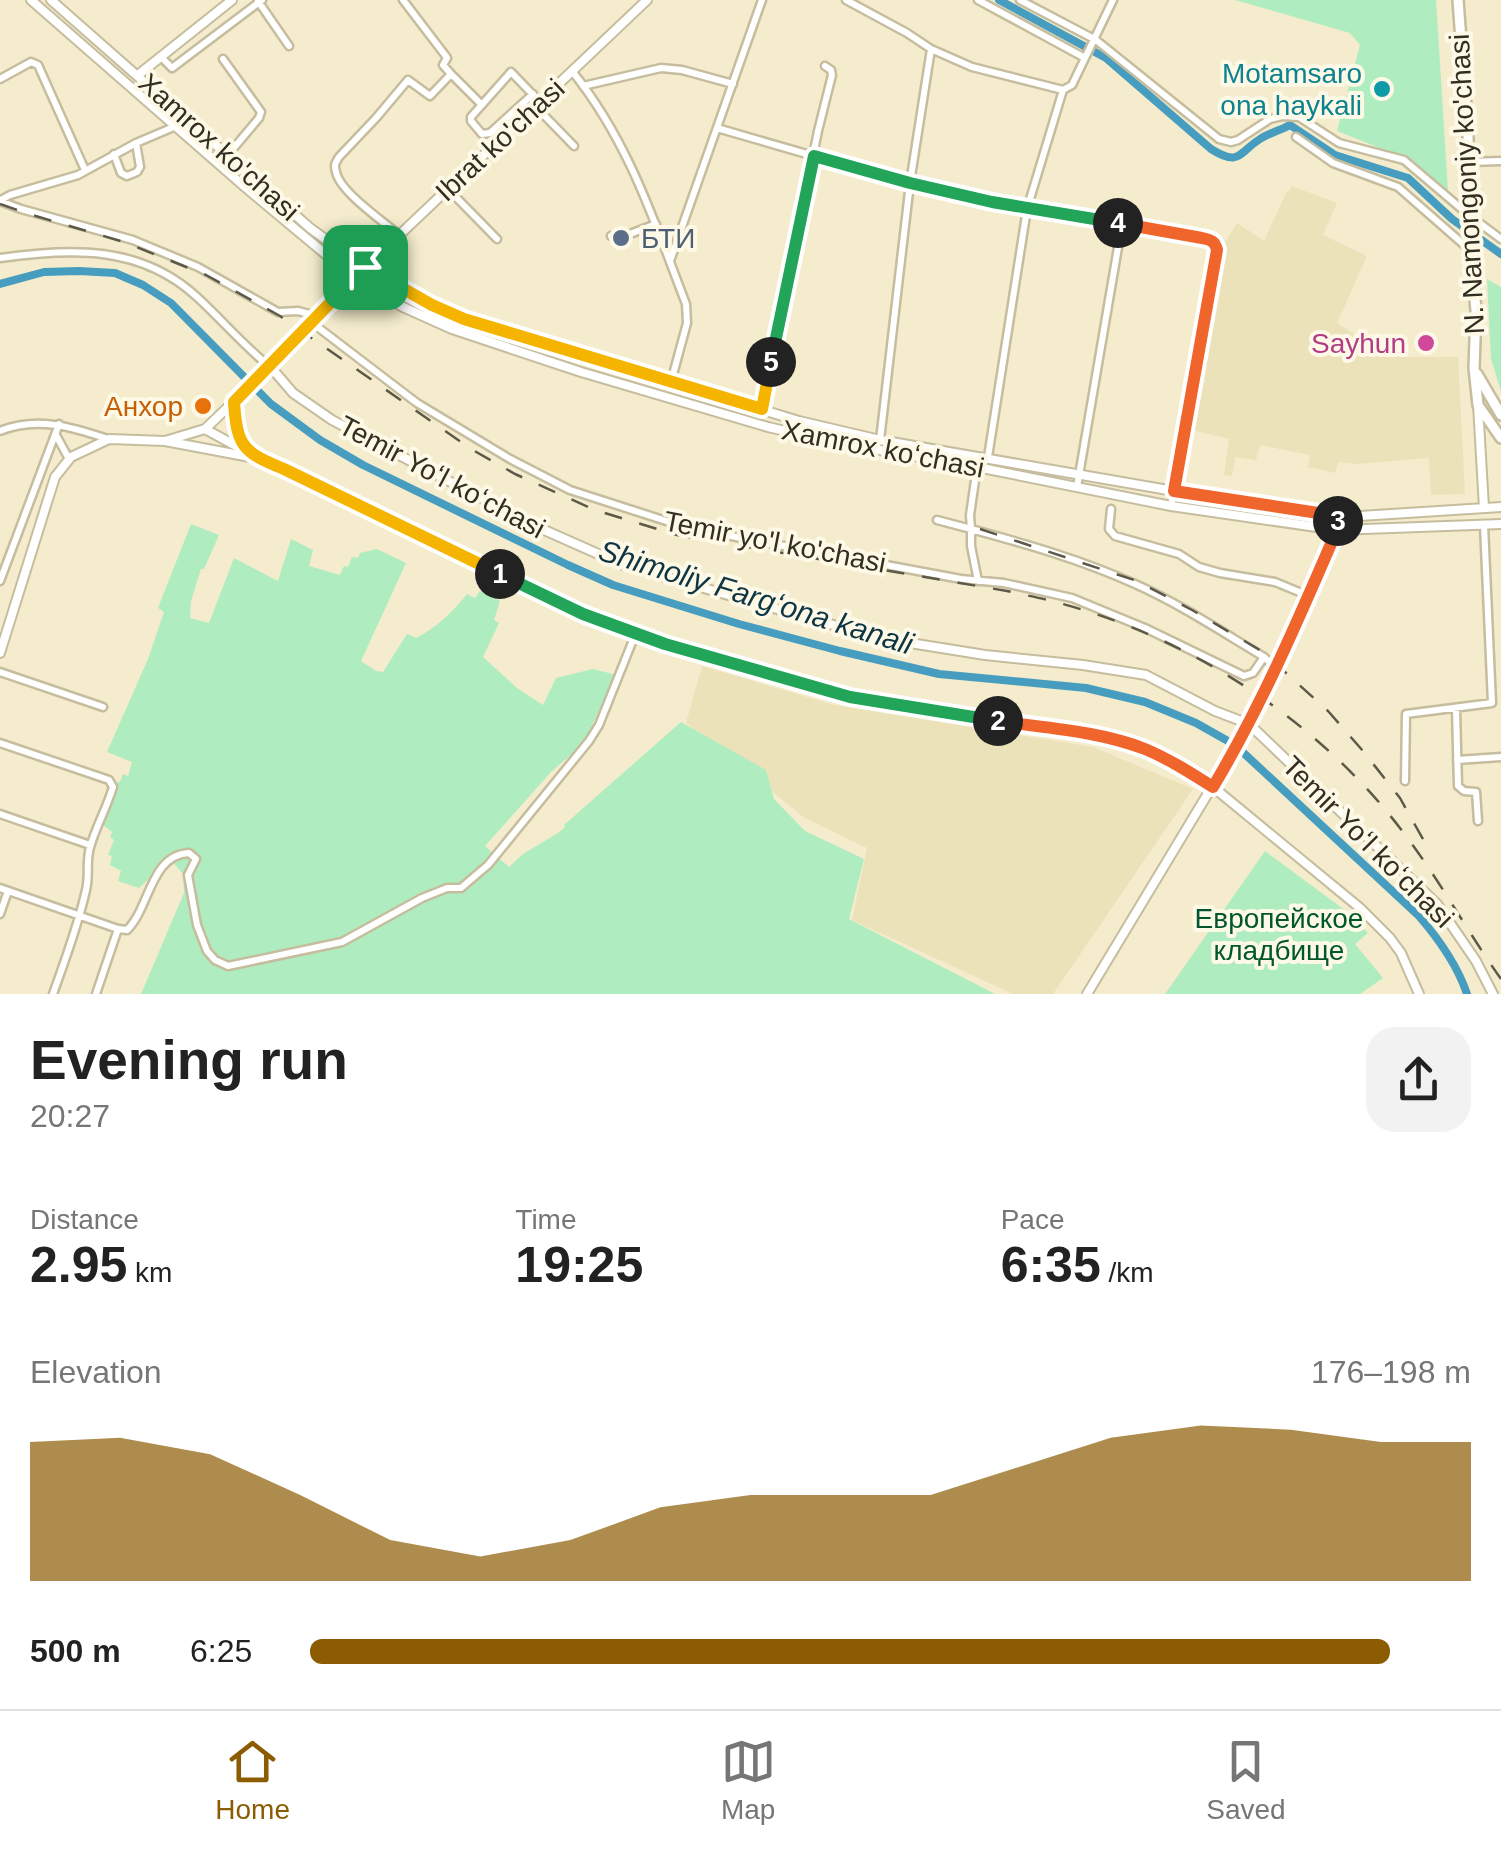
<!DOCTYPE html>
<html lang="en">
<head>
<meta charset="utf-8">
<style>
	body { margin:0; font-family:Helvetica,sans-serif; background:#f2f2f2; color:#222; height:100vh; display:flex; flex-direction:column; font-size:38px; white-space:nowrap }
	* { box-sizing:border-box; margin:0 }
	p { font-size:32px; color:#767676 }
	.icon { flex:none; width:55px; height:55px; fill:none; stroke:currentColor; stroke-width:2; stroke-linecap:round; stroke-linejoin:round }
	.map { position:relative; height:994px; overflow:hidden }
	.details { display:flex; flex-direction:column; background:#fff; flex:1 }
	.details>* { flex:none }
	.pin { position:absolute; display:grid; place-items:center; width:85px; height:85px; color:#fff; margin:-42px; border-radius:20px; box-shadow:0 5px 15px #0006 }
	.km { position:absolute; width:50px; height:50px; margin:-25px; border-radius:50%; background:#222; color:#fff; font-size:28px; line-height:50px; text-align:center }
	.round { display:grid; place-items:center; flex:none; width:105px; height:105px; border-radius:30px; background:#f2f2f2 }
	.summary { display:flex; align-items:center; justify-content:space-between; height:170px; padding:0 30px }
	h1 { font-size:55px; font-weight:700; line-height:75px }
	.metrics { display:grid; grid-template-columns:repeat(3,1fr); gap:15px; height:170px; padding:10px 30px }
	.metrics div { display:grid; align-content:center }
	.metrics b { font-size:50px; font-weight:700 }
	.metrics small { font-size:28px; font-weight:400 }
	.metrics p { font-size:28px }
	.chart { height:280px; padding:20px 30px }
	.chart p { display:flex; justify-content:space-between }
	.chart svg { width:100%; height:180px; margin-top:10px; fill:#8b5c02; opacity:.7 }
	ul { padding:0 30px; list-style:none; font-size:32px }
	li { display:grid; grid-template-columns:160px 120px 1fr; align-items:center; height:75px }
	li i { height:25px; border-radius:12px; background:#8b5c02 }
	.dock { display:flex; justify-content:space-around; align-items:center; height:140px; border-top:2px solid #e0e0e0; background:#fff; font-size:28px; color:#767676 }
	.dock a { display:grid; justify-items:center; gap:5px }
	.dock .active { color:#8b5c02 }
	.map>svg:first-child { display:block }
	.built { fill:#ebe2ba }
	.green { fill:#afedc1 }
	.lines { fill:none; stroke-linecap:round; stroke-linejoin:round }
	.canal { stroke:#479dbf; stroke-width:8 }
	.street-casing { stroke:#c5bd9e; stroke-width:11 }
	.secondary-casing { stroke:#c5bd9e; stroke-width:12 }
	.primary-casing { stroke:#c5bd9e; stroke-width:14 }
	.street { stroke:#fff; stroke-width:6 }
	.secondary { stroke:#fff; stroke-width:8 }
	.primary { stroke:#fff; stroke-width:9 }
	.rail { stroke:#5d5948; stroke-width:2.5; stroke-dasharray:18 18; stroke-linecap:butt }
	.split-1-casing { stroke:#fff; stroke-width:20 }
	.split-2-casing { stroke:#fff; stroke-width:20 }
	.split-3-casing { stroke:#fff; stroke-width:20 }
	.split-4-casing { stroke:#fff; stroke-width:20 }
	.split-5-casing { stroke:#fff; stroke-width:20 }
	.split-6-casing { stroke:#fff; stroke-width:20 }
	.split-1 { stroke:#f5b400; stroke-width:12 }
	.split-2 { stroke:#22a559; stroke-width:12 }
	.split-3 { stroke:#f0652b; stroke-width:12 }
	.split-4 { stroke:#f0652b; stroke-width:12 }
	.split-5 { stroke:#22a559; stroke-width:12 }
	.split-6 { stroke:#f5b400; stroke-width:12 }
	.culture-dot { fill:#0f9aa8; stroke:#fef9e6; stroke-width:4 }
	.service-dot { fill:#5c6f8a; stroke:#fef9e6; stroke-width:4 }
	.hotel-dot { fill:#d1479c; stroke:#fef9e6; stroke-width:4 }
	.food-dot { fill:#e8710a; stroke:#fef9e6; stroke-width:4 }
	.labels { text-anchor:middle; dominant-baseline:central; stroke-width:8; stroke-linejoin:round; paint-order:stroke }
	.culture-label { font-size:28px; fill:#0d838f; stroke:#fef9e6; text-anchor:end }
	.street-label { font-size:28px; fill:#322f22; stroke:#fef9e6 }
	.service-label { font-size:28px; fill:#4e5e75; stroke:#fef9e6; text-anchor:start }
	.hotel-label { font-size:28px; fill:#b23c85; stroke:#fef9e6; text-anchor:end }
	.food-label { font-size:28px; fill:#c56008; stroke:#fef9e6; text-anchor:end }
	.park-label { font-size:28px; fill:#00572d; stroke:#fef9e6 }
	.water-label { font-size:30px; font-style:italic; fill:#0e3544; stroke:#fef9e6 }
</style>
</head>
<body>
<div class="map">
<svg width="1501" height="994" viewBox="0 0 1501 994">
	<rect width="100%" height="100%" fill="#f4eccc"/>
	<path class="built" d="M1292 186 1337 203 1323 235 1367 256 1337 323 1388 357H1458L1465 494 1431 495 1429 458 1357 464 1338 462 1335 473 1308 467 1310 455 1260 445 1256 460 1235 457 1232 476 1224 475 1229 439 1192 430 1220 250 1237 223 1264 241 1287 191H1289Z
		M702 666 834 705 1093 747 1193 789 1053 994H1013L852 920 867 848 803 817 748 771 686 723Z"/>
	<path class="green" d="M1235 0H1436L1448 191 1412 161 1337 131 1360 45 1350 33Z
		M1487 279 1501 287V391L1491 359Z
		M191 524 219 535 204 569H201L191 601 190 618 209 623 234 558 278 581 291 539 313 550 309 566 340 575 344 566 348 567 352 557 358 558 360 553 377 549 406 563 361 661 376 671 383 672 407 634 416 638C437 627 452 613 467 594L475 598 480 591 500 601 494 620 499 623 483 657 517 688 543 705 556 678 593 669 617 675 582 745 551 772 485 846 509 867 523 854 558 833 565 827 564 825 681 722 766 770 774 799 805 831 864 859 849 919 995 994H141L184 893 183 874 170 859 139 888 118 881 121 871 110 865 112 856 108 855 114 840 110 837 112 832 103 825 116 782H120L123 774 128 776 132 762 107 752 148 659 164 612 158 608Z
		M1265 851 1346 911 1368 933 1355 944 1383 978 1360 994H1165Z"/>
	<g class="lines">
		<path class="canal" d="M999 0 1106 58 1211 149C1240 167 1238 153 1260 139 1269 133 1281 130 1290 125L1335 155 1408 178 1452 219 1501 254
			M0 284 44 272 79 271 115 273 143 285 171 303 271 404 320 440 363 465 568 565 613 585 739 624 840 651 939 674 1086 688 1145 702 1196 723 1235 745 1418 915C1438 938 1457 964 1467 994"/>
		<g class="street-casing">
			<path id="street" d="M403 0 445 55 447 58 443 65 451 74
				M846 0 907 33 931 49 972 67 1063 90
				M978 0 1085 58
				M1020 0 1096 40 1219 139 1231 142 1238 140 1270 119 1282 116 1299 117 1339 143 1404 160 1470 216 1501 239
				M258 1 289 46
				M161 57 172 68 262 0
				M223 59 261 112 259 118 227 156
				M572 71C629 142 654 221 686 304L687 323 671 382
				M0 79 31 62 38 65 85 170
				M583 86 661 68 682 70 733 84
				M1063 90 1027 209 988 457 977 467 970 515 971 529C1026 544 1082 560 1135 584 1180 604 1222 632 1264 657L1276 668
				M1063 90 1072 85 1113 0
				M533 94 490 133 482 134 471 121V117L511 72 540 102
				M535 106 574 146
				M717 128 869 172 993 202 1213 241 1217 251 1171 506
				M1296 137 1333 163 1398 187 1470 250
				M114 154 121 173 127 176 137 172 140 167 136 143
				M1468 162 1501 161
				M448 189 497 239
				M1 200 10 195 78 175 136 143 176 126
				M0 201 21 209 133 240 198 267 278 312 298 311 317 316
				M399 235C383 221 340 192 336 172 334 164 335 164 339 157L376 118 408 80 430 96 451 74 482 105
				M611 236 630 234 656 224
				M0 258C71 248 141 245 197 297 222 320 243 345 270 367
				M670 261 762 0
				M311 322 417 403 510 459 570 490 688 528 961 579 1004 583 1072 598 1145 628 1244 676 1253 673 1264 657
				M761 409 818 131 832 75 831 70 825 66
				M0 431C37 416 72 427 108 439
				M56 435 69 459
				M880 440 910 183 931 49
				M1077 487 1122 224
				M1111 509 1109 529 1115 536 1179 554 1199 567 1220 573 1275 582 1309 596
				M937 520 971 529V546L978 581
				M0 581 59 424
				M0 672 103 707
				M1456 709 1458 786 1464 791 1476 792 1478 821
				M0 743 109 780 113 787C107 807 97 825 91 844 85 860 90 875 86 890 78 926 65 960 53 994
				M1457 760 1501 757
				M1405 781 1406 714 1492 703 1484 525
				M0 814 90 845
				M0 888 118 929 127 930C150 908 150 855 189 853L196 859 188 875 197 925 207 951 215 960 228 966 342 942 422 898 447 888H461L475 876 488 865 589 741 599 725 635 635
				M0 914 8 891
				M96 994 118 929"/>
		</g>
		<g class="secondary-casing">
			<path id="secondary" d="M31 0 245 187 354 278 403 307 452 329 581 372 768 427 828 441 977 467 1171 506 1337 530 1501 524
				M51 0 310 228C358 264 409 295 464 319L799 421 880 440 1174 491 1344 517 1501 507
				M138 75 232 0
				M275 372 293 393 332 420 533 525 623 565 879 638 985 655 1083 665 1146 675 1215 711 1249 724 1437 904 1476 961 1493 994
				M233 402 235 427 245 450
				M1478 405 1484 508
				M205 429 258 458 285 469 583 614 635 635 850 697 1099 736 1145 749 1213 787 1360 908 1390 938 1401 953 1419 994
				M165 441 205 429 270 367 354 278 647 0
				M0 653 55 477 71 457 109 439 165 441 250 457
				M1087 994 1248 727 1279 664 1337 530 1338 516"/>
		</g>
		<g class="primary-casing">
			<path id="primary" d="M1458 0 1468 135 1469 224 1476 311 1474 368 1478 405 1501 438
				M1477 374 1501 415"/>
		</g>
		<use href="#street" class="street"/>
		<use href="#secondary" class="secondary"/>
		<use href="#primary" class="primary"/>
		<path class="rail" d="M0 204 29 214 124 242 206 275 280 316 471 449 515 474 595 510 677 535 1007 591C1024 595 1042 598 1059 603 1192 638 1321 723 1403 832 1439 879 1467 931 1501 979
			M980 529 1137 581 1192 610 1263 652 1328 711 1363 751 1400 798 1424 841"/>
	</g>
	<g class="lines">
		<g class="split-1-casing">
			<path id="split-1" d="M365 267 234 402C237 447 243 452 284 469L500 574"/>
		</g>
		<g class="split-2-casing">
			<path id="split-2" d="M500 574 583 614 665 644 850 697 998 721"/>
		</g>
		<g class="split-3-casing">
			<path id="split-3" d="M998 721C1046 728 1099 731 1145 749 1169 759 1191 773 1213 787 1262 705 1299 618 1337 530L1338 521"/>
		</g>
		<g class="split-4-casing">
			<path id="split-4" d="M1118 223 1202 238C1211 240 1215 241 1217 250L1174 491 1338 516V521"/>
		</g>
		<g class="split-5-casing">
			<path id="split-5" d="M771 362 814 156 910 183 992 202 1118 223"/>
		</g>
		<g class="split-6-casing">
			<path id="split-6" d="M365 267 432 305 464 319 762 409 771 362"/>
		</g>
		<use href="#split-1" class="split-1"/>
		<use href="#split-2" class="split-2"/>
		<use href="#split-3" class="split-3"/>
		<use href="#split-4" class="split-4"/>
		<use href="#split-5" class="split-5"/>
		<use href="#split-6" class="split-6"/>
	</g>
	<circle class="culture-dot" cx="1382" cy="89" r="10"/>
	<circle class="service-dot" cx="621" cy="238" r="10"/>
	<circle class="hotel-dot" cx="1426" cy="343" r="10"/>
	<circle class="food-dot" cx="203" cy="406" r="10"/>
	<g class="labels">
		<g class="culture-label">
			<text x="1362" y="73">Motamsaro<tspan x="1362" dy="32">ona haykali</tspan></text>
		</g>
		<g class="street-label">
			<text transform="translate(500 140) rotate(-43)">Ibrat ko'chasi</text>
			<text transform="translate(219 147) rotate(42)">Xamrox ko'chasi</text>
			<text transform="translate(1467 184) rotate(-93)">N. Namongoniy ko'chasi</text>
			<text transform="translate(883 449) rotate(11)">Xamrox koʻchasi</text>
			<text transform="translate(442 477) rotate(28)">Temir Yoʻl koʻchasi</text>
			<text transform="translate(775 542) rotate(11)">Temir yo'l ko'chasi</text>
			<text transform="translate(1368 842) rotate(45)">Temir Yoʻl koʻchasi</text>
		</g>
		<g class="service-label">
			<text x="641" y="238">БТИ</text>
		</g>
		<g class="hotel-label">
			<text x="1406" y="343">Sayhun</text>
		</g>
		<g class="food-label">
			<text x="183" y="406">Анхор</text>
		</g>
		<g class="park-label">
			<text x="1279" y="918">Европейское<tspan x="1279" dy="32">кладбище</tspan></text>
		</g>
		<g class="water-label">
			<text transform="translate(756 597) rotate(17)">Shimoliy Fargʻona kanali</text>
		</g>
	</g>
</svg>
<div class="pin" style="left:365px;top:267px;background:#1e9e55"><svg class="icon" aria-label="arrive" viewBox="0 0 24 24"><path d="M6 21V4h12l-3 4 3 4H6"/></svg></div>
<b class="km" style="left:500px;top:574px">1</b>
<b class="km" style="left:998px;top:721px">2</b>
<b class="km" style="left:1338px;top:521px">3</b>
<b class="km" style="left:1118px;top:223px">4</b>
<b class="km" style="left:771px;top:362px">5</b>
</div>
<section class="details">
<div class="summary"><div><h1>Evening run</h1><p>20:27</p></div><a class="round"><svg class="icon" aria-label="share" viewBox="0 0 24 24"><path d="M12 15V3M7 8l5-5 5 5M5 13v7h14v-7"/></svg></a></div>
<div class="metrics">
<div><p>Distance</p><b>2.95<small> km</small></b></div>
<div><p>Time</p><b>19:25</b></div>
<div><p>Pace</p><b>6:35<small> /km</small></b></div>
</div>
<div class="chart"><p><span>Elevation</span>176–198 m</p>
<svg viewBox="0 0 160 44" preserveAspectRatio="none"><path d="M0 44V10L10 9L20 13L30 23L40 34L50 38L60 34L70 26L80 23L90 23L100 23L110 16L120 9L130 6L140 7L150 10L160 10V44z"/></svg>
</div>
<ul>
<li><b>500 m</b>6:25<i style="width:93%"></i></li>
</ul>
</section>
<nav class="dock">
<a class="active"><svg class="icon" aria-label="home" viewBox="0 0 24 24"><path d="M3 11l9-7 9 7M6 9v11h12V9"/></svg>Home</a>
<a><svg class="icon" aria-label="map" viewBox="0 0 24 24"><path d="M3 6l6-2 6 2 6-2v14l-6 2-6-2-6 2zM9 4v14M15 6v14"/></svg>Map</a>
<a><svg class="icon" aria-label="saved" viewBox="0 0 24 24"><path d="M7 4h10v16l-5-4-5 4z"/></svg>Saved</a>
</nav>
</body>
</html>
